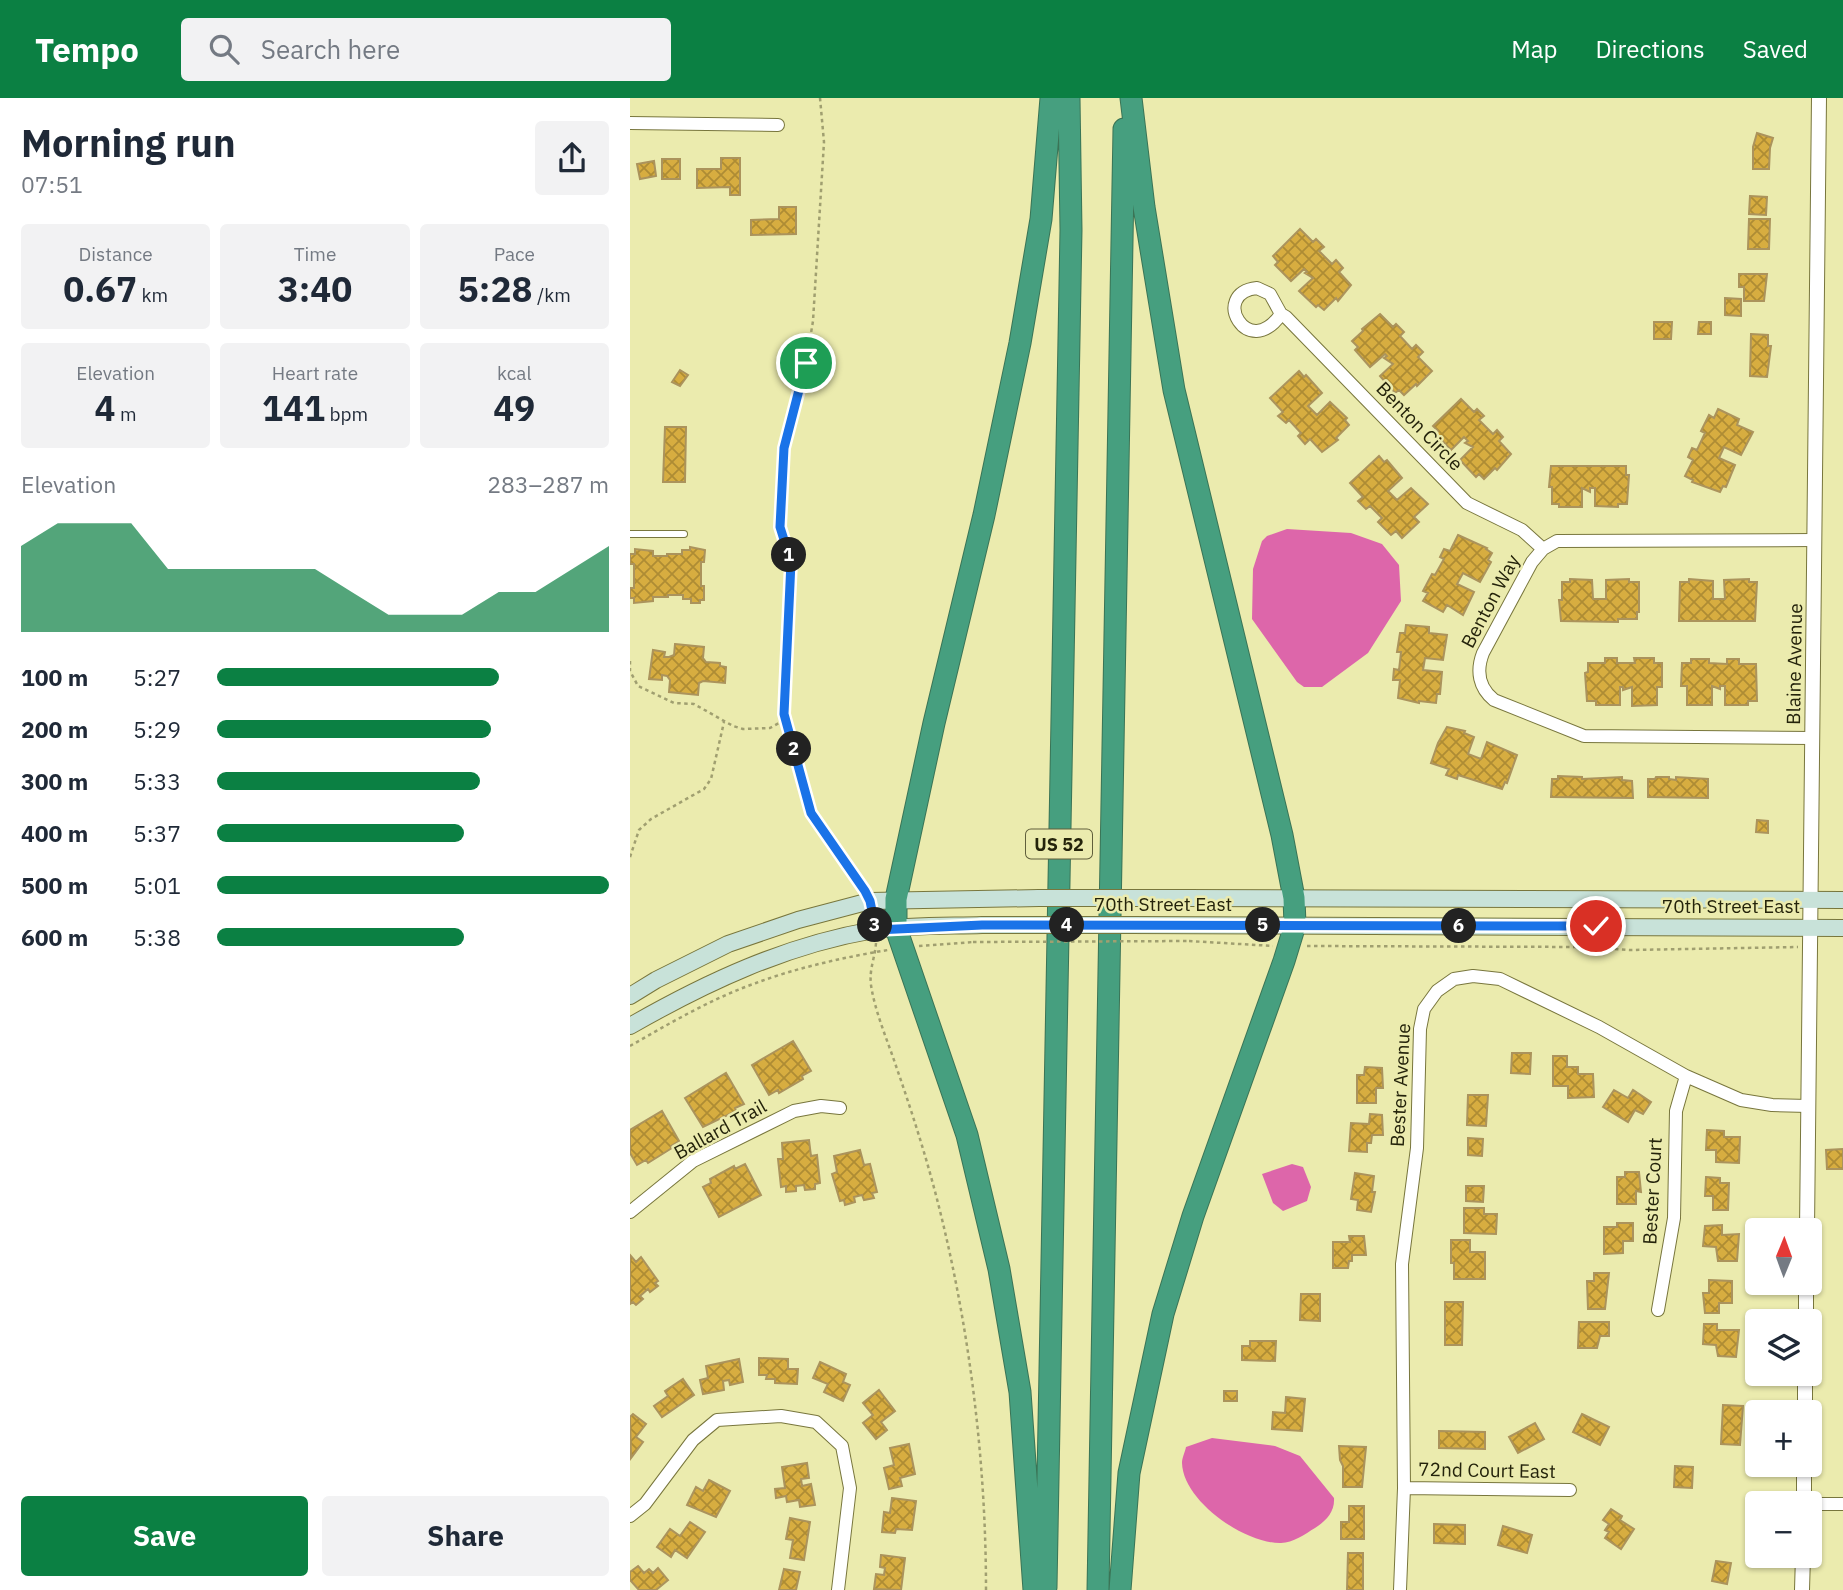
<!DOCTYPE html>
<html lang="en">
<head>
<meta charset="utf-8">
<style>
	body { margin:0; font-family:"IBM Plex Sans",sans-serif; background:#f2f2f3; color:#1f2937; height:100vh; display:flex; flex-direction:column; font-size:26px; white-space:nowrap }
	* { box-sizing:border-box; margin:0 }
	p { font-size:23px; color:#747a83 }
	.icon { flex:none; width:38px; height:38px; fill:none; stroke:currentColor; stroke-width:2; stroke-linecap:round; stroke-linejoin:round }
	.map { position:relative; flex:1; overflow:hidden }
	.drawer { display:flex; flex-direction:column; background:#fff; width:630px }
	.drawer>* { flex:none }
	.needle { width:46px; rotate:1deg }
	.buttons { position:absolute; left:1115px; top:1120px; display:grid; gap:14px }
	.buttons a { display:grid; place-items:center; width:77px; height:77px; border-radius:7px; background:#fff; box-shadow:0 2px 5px #0004; font-size:35px }
	.pin { position:absolute; display:grid; place-items:center; width:60px; height:60px; color:#fff; margin:-30px; border:4px solid #fff; border-radius:50%; box-shadow:0 2px 7px #0007 }
	.km { position:absolute; width:35px; height:35px; margin:-18px; border-radius:50%; background:#222; color:#fff; font-size:19px; line-height:35px; text-align:center }
	.round { display:grid; place-items:center; flex:none; width:74px; height:74px; border-radius:7px; background:#f2f2f3 }
	.head { display:flex; align-items:center; justify-content:space-between; height:119px; padding:0 21px }
	h1 { font-size:38px; font-weight:700; line-height:52px }
	.figures { display:grid; grid-template-columns:repeat(3,1fr); gap:10px; height:119px; padding:7px 21px }
	.figures div { display:grid; align-content:center; border-radius:7px; background:#f2f2f3; text-align:center }
	.figures b { font-size:35px; font-weight:700 }
	.figures small { font-size:19px; font-weight:400 }
	.figures p { font-size:19px }
	.chart { height:196px; padding:14px 21px }
	.chart p { display:flex; justify-content:space-between }
	.chart svg { width:100%; height:126px; margin-top:7px; fill:#0b8043; opacity:.7 }
	.cta { display:flex; gap:14px; margin-top:auto; padding:14px 21px }
	.cta a { flex:1; height:80px; border-radius:7px; background:#0b8043; color:#fff; font-size:28px; font-weight:700; line-height:80px; text-align:center }
	.cta a+a { background:#f2f2f3; color:#1f2937 }
	ul { padding:0 21px; list-style:none; font-size:23px }
	li { display:grid; grid-template-columns:112px 84px 1fr; align-items:center; height:52px }
	li i { height:18px; border-radius:9px; background:#0b8043 }
	header { display:flex; align-items:center; gap:42px; box-sizing:border-box; height:98px; padding:0 35px; background:#0b8043; color:#fff }
	header strong { font-size:33px }
	nav { display:flex; gap:38px; margin-inline-start:auto; font-size:24px }
	.search { width:490px; height:63px; background:#f2f2f3; display:flex; align-items:center; gap:18px; box-sizing:border-box; padding:0 24px; border-radius:7px; color:#747a83; font-size:26px }
	main { display:flex; flex:1; min-height:0 }
	.map>svg:first-child { display:block }
	.water { fill:#d6a }
	.building { fill:url(#building-cross-hatch); stroke:#ab935c; stroke-width:2 }
	.lines { fill:none; stroke-linecap:round; stroke-linejoin:round }
	.service-casing { stroke:#78763d; stroke-width:8 }
	.minor-casing { stroke:#78763d; stroke-width:14 }
	.tertiary-casing { stroke:#78763d; stroke-width:16 }
	.secondary-casing { stroke:#78763d; stroke-width:18 }
	.motorway-casing { stroke:#3a7456; stroke-width:23 }
	.path { stroke:#a09f70; stroke-width:2.5; stroke-dasharray:3.5 3.5; stroke-linecap:butt }
	.service { stroke:#fff; stroke-width:6 }
	.minor { stroke:#fff; stroke-width:12 }
	.tertiary { stroke:#fff; stroke-width:14 }
	.secondary { stroke:#c8e2d9; stroke-width:16 }
	.motorway { stroke:#469f7f; stroke-width:21 }
	.secondary-bridge-casing { stroke:#78763d; stroke-width:18; stroke-linecap:butt }
	.path-bridge { stroke:#a09f70; stroke-width:2.5; stroke-dasharray:3.5 3.5; stroke-linecap:butt }
	.secondary-bridge { stroke:#c8e2d9; stroke-width:16 }
	.route-casing { stroke:#fff; stroke-width:14 }
	.route { stroke:#1a73e8; stroke-width:9 }
	.labels { text-anchor:middle; dominant-baseline:central; stroke-width:5; stroke-linejoin:round; paint-order:stroke }
	.shield { fill:#ebebae; stroke:#605f3c; stroke-width:2 }
	.shield-label { font-size:18px; font-weight:bold; fill:#24230b }
	.street-label { font-size:19px; fill:#24230b; stroke:#ebebae }
</style>
</head>
<body>
<header>
<strong>Tempo</strong>
<div class="search"><svg class="icon" aria-label="search" viewBox="0 0 24 24"><circle cx="10" cy="10" r="6"/><path d="M15 15l6 6"/></svg>Search here</div>
<nav><a>Map</a><a>Directions</a><a>Saved</a></nav>
</header>
<main>
<section class="drawer">
<div class="head"><div><h1>Morning run</h1><p>07:51</p></div><a class="round"><svg class="icon" aria-label="share" viewBox="0 0 24 24"><path d="M12 15V3M7 8l5-5 5 5M5 13v7h14v-7"/></svg></a></div>
<div class="figures">
<div><p>Distance</p><b>0.67<small> km</small></b></div>
<div><p>Time</p><b>3:40</b></div>
<div><p>Pace</p><b>5:28<small> /km</small></b></div>
</div>
<div class="figures">
<div><p>Elevation</p><b>4<small> m</small></b></div>
<div><p>Heart rate</p><b>141<small> bpm</small></b></div>
<div><p>kcal</p><b>49</b></div>
</div>
<div class="chart"><p><span>Elevation</span>283–287 m</p>
<svg viewBox="0 0 160 44" preserveAspectRatio="none"><path d="M0 44V14L10 6L20 6L30 6L40 22L50 22L60 22L70 22L80 22L90 30L100 38L110 38L120 38L130 30L140 30L150 22L160 14V44z"/></svg>
</div>
<ul>
<li><b>100 m</b>5:27<i style="width:72%"></i></li>
<li><b>200 m</b>5:29<i style="width:70%"></i></li>
<li><b>300 m</b>5:33<i style="width:67%"></i></li>
<li><b>400 m</b>5:37<i style="width:63%"></i></li>
<li><b>500 m</b>5:01<i style="width:100%"></i></li>
<li><b>600 m</b>5:38<i style="width:63%"></i></li>
</ul>
<div class="cta"><a>Save</a><a>Share</a></div>
</section>
<div class="map">
<svg width="1213" height="1492" viewBox="0 0 1213 1492">
	<defs>
		<pattern id="building-cross-hatch" width="8" height="8" patternUnits="userSpaceOnUse" patternTransform="scale(1.75)"><rect width="8" height="8" fill="#d7ad40"/><path d="M0 0l8 8M0 8l8-8" fill="none" stroke="#ae8c34"/></pattern>
	</defs>
	<rect width="100%" height="100%" fill="#ebebae"/>
	<path class="water" d="M657 431 721 435 752 446 769 467 771 503 738 555 692 589H674L667 584 622 521 623 471 632 443 637 438Z
		M662 1066 673 1069 681 1089 677 1103 653 1113 643 1105 632 1076Z
		M582 1340 645 1348 670 1358 704 1400C705 1414 696 1423 685 1430 675 1436 663 1445 651 1445 615 1446 553 1403 552 1365 552 1360 555 1354 556 1349Z"/>
	<path class="building" d="M1127 35 1143 40 1140 50 1139 71H1123V49Z
		M91 60H110V97H100V89L67 90V71H91Z
		M32 61H50V81H32Z
		M24 63 26 78 10 81 7 66Z
		M1120 98 1137 99 1136 117 1119 116Z
		M149 109H166V136L121 137V122L149 121Z
		M1119 121H1140L1139 151H1118Z
		M670 131 683 144 686 141 694 149 689 153 702 166 706 162 713 170 709 174 721 187 708 203 706 200 694 212 688 207 686 209 669 193 683 180 675 175 677 174 674 171 661 183 645 167 648 164 643 158Z
		M1109 176H1137L1134 203H1114V189H1109Z
		M1095 200 1111 201V218L1095 217Z
		M750 216 763 229 766 226 774 234 770 238 782 251 786 247 793 254 788 259 802 273 787 288 786 286 774 297 769 292 765 295 750 278 763 266 754 260 757 258 755 256 740 269 725 252 728 249 722 243 733 233 732 231Z
		M1024 224H1042L1041 241H1024Z
		M1069 224H1081V236H1068Z
		M1121 236 1138 237V248H1141L1137 279 1120 278Z
		M50 272 58 277 50 288 42 284Z
		M669 273 674 279 676 277 692 295 678 308 687 317 700 304 717 320 715 322 719 327 706 340 708 342 692 354 680 341 675 346 668 338 671 335 659 322 656 325 648 318 653 314 640 300Z
		M831 301 844 314 847 311 854 318 849 322 863 336 867 332 873 339 869 343 881 356 867 372 865 370 854 381 849 376 846 379 830 362 843 349 835 345 838 343 834 339 821 352 805 335 808 333 803 328Z
		M1088 311 1109 321 1107 327 1123 334 1111 357 1094 349 1089 360 1105 367 1096 389 1093 388 1090 394 1062 384 1063 382 1055 378 1063 362 1058 359 1062 350 1067 352 1075 335 1071 333 1079 317 1084 320Z
		M35 329H56L55 384H33Z
		M749 358 754 364 757 362 772 380 758 393 767 402 781 390 798 406 784 419 789 424 772 440 766 433 761 437 748 424 752 420 740 408 736 411 728 403 733 399 720 385Z
		M921 368H996V377H999L997 406H988V409L965 408V390H960V394L952 390V409H929V406H922V389H919Z
		M828 437 857 450 856 451 862 455 858 462 861 464 850 484 833 475 827 486 844 494 833 517 817 507 813 514 793 503 798 495 793 493 802 476 805 477 814 461 810 459 814 451 820 453Z
		M60 449 75 452 74 464H71V488H74V502H70V505H61V501H53V497H38V499H23V503L4 505V500H0V490H4V466H0V456H5V451L23 453V458H37V456H52V452H60Z
		M940 481 962 482 963 501H976V482L999 481V484H1009V514H1007V521H988V524L931 523 929 502H932V484H940Z
		M1059 481 1083 483V501H1095L1094 482 1119 481V484H1127L1125 523H1049L1050 484H1059Z
		M776 527 799 529V535L817 537 813 562 795 560 793 572 812 574 810 596H807L806 605 789 603V605L768 600 770 582H763L764 571 769 572 771 554H767L770 535H775Z
		M45 546 74 549 73 560 76 564 90 565V568L96 569 95 585 73 583 69 585 68 597 39 594 40 582 37 578 32 577V582L19 581 23 552 35 554 34 559H39L44 557Z
		M975 560H987V565H1005L1004 560H1024V565H1032V589H1027V607L1002 608V589L993 592V589H990V607H966V603H957L955 575 958 574V565H975Z
		M1061 561H1079V565L1097 566V561H1109V566H1126L1127 603H1118V607H1095V588H1090V591L1082 588V607H1057V588H1051L1052 565H1061Z
		M817 629 835 633 834 635 844 639 838 656 851 661 857 644 887 657 877 685 875 684 872 691 828 677 827 681 816 677 819 671 801 665 808 645Z
		M928 678 952 679V681L992 679V682L1002 683 1003 700 921 699 922 681H928Z
		M1026 679H1039V681L1046 682V679L1078 681V700L1018 699V681H1025Z
		M1127 722 1138 723V735L1126 734Z
		M163 943 181 973 172 978 173 981 149 995 148 992 139 997 122 967Z
		M882 955H901L900 976 881 975Z
		M923 958H937V969H948V976H963L964 999 938 1000V988H923Z
		M735 969 752 970 753 990H746V1005H727V977H734Z
		M96 975 114 1006 105 1010 106 1013 73 1029 55 1000Z
		M984 992 998 1000 1003 992 1021 1004 1013 1016 1005 1012 998 1024 973 1009Z
		M838 997H858L856 1028 837 1027Z
		M32 1013 49 1043 41 1048 42 1050 18 1065 16 1062 7 1067 0 1055V1032Z
		M740 1016 752 1017 753 1037H742L741 1045H737V1054L719 1053 721 1025 739 1026Z
		M1077 1032 1094 1033V1039H1110L1109 1065 1086 1064V1052H1076Z
		M838 1040 853 1041 852 1058 838 1057Z
		M179 1042 181 1058 187 1057 190 1085 185 1086V1091L175 1092 174 1087 166 1088V1093L156 1094V1088L151 1089 148 1061H153L152 1045Z
		M1213 1051V1071H1197L1196 1052Z
		M230 1052 234 1067 240 1066 247 1094 242 1095 244 1100 234 1102 232 1097 224 1099 225 1104 215 1107 214 1102 210 1103 202 1076 207 1074 204 1058Z
		M115 1066 131 1097 89 1119 73 1089 81 1085 80 1081 104 1068 105 1071Z
		M995 1074H1009L1011 1094 1006 1093V1106H987V1079H995Z
		M725 1075 744 1078 742 1094H745L741 1114 727 1112 728 1102 721 1101Z
		M1076 1079 1090 1080V1085H1099L1098 1112H1083V1098H1075Z
		M836 1088H854L853 1104 836 1103Z
		M834 1110H854V1116H867L866 1136 834 1135Z
		M987 1125H1003V1143H993V1155L974 1156V1129H987Z
		M1092 1127V1137L1109 1136 1107 1163H1088L1086 1149 1073 1148 1075 1128Z
		M719 1138H734L736 1157H722V1163H719L718 1170H703V1144H720Z
		M821 1142H840V1154H855V1181H824V1165H821Z
		M0 1157 6 1164 11 1159 28 1183 25 1185 28 1188 20 1194 18 1191 10 1198 13 1201 6 1207 3 1204 0 1206Z
		M964 1175H979L975 1211H958L957 1183H964Z
		M1079 1182 1102 1183V1205H1089V1215H1075L1073 1195H1079Z
		M671 1196H690V1223L670 1222Z
		M815 1204H833L832 1247H815Z
		M949 1224H979V1238H970L967 1250H948Z
		M1074 1226H1087V1232H1109L1106 1259 1088 1258 1086 1247 1073 1246Z
		M620 1243H646L645 1263 612 1262V1248H620Z
		M129 1260 158 1261V1271H168L167 1286 145 1285V1281H136L137 1277H129Z
		M109 1261 113 1284 100 1287 99 1282 93 1283 94 1292 73 1296 70 1282 78 1280 76 1268Z
		M190 1264 216 1276 213 1284 220 1287 213 1303 194 1294 198 1286 183 1280Z
		M53 1281 64 1297 32 1319 24 1308 38 1298 35 1293Z
		M249 1292 265 1313 251 1324 257 1332 246 1341 233 1325 243 1317 233 1305Z
		M594 1293H607V1303H594Z
		M656 1299 675 1301 672 1333 642 1331 643 1314 655 1315Z
		M1093 1307 1113 1308 1110 1347 1091 1346Z
		M3 1316 16 1326 6 1339 13 1344 1 1360 0 1319Z
		M952 1316 979 1329 970 1347 943 1334Z
		M905 1325 914 1341 888 1355 879 1339Z
		M809 1333 855 1334V1351L809 1350Z
		M279 1346 285 1376 270 1380 272 1388 259 1391 254 1370 264 1367 260 1350Z
		M709 1348 736 1349 732 1389H713V1368L710 1362Z
		M177 1365 179 1380 171 1381 172 1388 181 1386 185 1407 170 1409 169 1402 157 1404 156 1398 146 1400 145 1391 155 1390 152 1369Z
		M1045 1368 1063 1369 1062 1390 1044 1389Z
		M79 1382 100 1393 86 1419 57 1407 66 1389 73 1393Z
		M262 1400 286 1403 282 1432 266 1431 265 1435 252 1434 254 1414 260 1415Z
		M719 1408H734V1441H711V1424H719Z
		M981 1411 992 1418 990 1422 1004 1431 991 1451 975 1440 979 1434 975 1432 979 1426 973 1422Z
		M160 1420 180 1424 174 1462 160 1460 163 1442 156 1441Z
		M60 1424 75 1434 57 1460 45 1452 41 1459 27 1449 40 1431 50 1438Z
		M804 1426 835 1427V1446L804 1445Z
		M873 1428 902 1437 897 1455 868 1447Z
		M718 1455H733V1492H717Z
		M251 1457 275 1460 271 1492 244 1491 246 1476 254 1477 255 1470 250 1469Z
		M1086 1463 1101 1465 1097 1486 1082 1483Z
		M8 1468 14 1475 19 1471 23 1475 28 1470 38 1482 26 1492H9L0 1482V1474Z
		M154 1471 170 1474 166 1492H149Z"/>
	<g class="lines">
		<g class="service-casing">
			<path id="service" d="M0 436H54"/>
		</g>
		<g class="minor-casing">
			<path id="minor" d="M0 25 148 27
				M627 190 640 196 651 216C618 264 579 195 627 190Z
				M651 216 656 219 837 405 892 432 913 451
				M1183 640 954 638 864 602C849 590 846 573 853 555L902 464 913 451 927 443 1185 442
				M0 1114 63 1063 164 1013 191 1008 210 1010
				M1028 1212 1044 1120 1046 1013 1056 978
				M774 1390 940 1392
				M1180 1406H1213
				M0 1418 15 1406 63 1342 87 1322 151 1318 186 1324 212 1348 220 1390 208 1492
				M770 1492 774 1390 772 1166 787 1050 790 931 794 911 807 893 824 881 843 878 870 881 969 929 1056 978 1111 1002 1142 1007 1178 1008"/>
		</g>
		<g class="tertiary-casing">
			<path id="tertiary" d="M1177 1132 1189 0
				M1176 1223V1185
				M1175 1314V1276
				M1174 1405V1367
				M1172 1492 1173 1458"/>
		</g>
		<g class="secondary-casing">
			<path id="secondary" d="M553 800 1213 802
				M499 827 1213 830
				M0 898 26 882 98 846 168 822 240 803 409 800
				M0 928C77 884 156 847 244 832 279 827 316 828 352 827"/>
		</g>
		<g class="motorway-casing">
			<path id="motorway" d="M416 1489 441 132 439 0
				M404 1492 390 1294 369 1171 337 1037 266 830V801L304 625 354 417 390 245 411 121 421 0
				M468 1492 494 31
				M490 1492 499 1375 533 1216 563 1118 654 863 665 827 664 800 652 737 544 292 514 109 501 0"/>
		</g>
		<path class="path" d="M190 0 194 44 183 223 176 265 154 350 150 429 161 464 154 616 181 715 234 792
			M0 563V573L8 588 44 605 64 606 103 628 113 631 140 630 149 625 154 617
			M0 759 9 732 21 721 74 691 81 681 94 624
			M559 843 643 848
			M246 845C245 860 239 871 241 887 245 914 257 941 266 968 282 1014 297 1061 309 1109 340 1233 356 1365 356 1492
			M289 848 343 844
			M677 848 957 849 1000 852 1168 849
			M0 948C40 925 83 900 126 885 166 870 215 859 258 852"/>
		<use href="#service" class="service"/>
		<use href="#minor" class="minor"/>
		<use href="#tertiary" class="tertiary"/>
		<use href="#secondary" class="secondary"/>
		<use href="#motorway" class="motorway"/>
		<g class="secondary-bridge-casing">
			<path id="secondary-bridge" d="M409 800H553
				M352 827H499"/>
		</g>
		<path class="path-bridge" d="M343 844 559 843"/>
		<use href="#secondary-bridge" class="secondary-bridge"/>
	</g>
	<g class="lines">
		<g class="route-casing">
			<path id="route" d="M176 265 154 350 150 429 161 464 154 616 181 715 235 793 240 803 246 832 352 827 966 828"/>
		</g>
		<use href="#route" class="route"/>
	</g>
	<g class="labels">
		<rect class="shield" x="396" y="731.5" width="66" height="29" rx="5"/>
		<g class="shield-label">
			<text x="429" y="746">US 52</text>
		</g>
		<g class="street-label">
			<text transform="translate(790 328) rotate(46)">Benton Circle</text>
			<text transform="translate(860 503) rotate(-62)">Benton Way</text>
			<text transform="translate(1164 566) rotate(-89)">Blaine Avenue</text>
			<text x="533" y="806">70th Street East</text>
			<text x="1101" y="808">70th Street East</text>
			<text transform="translate(770 987) rotate(-87)">Bester Avenue</text>
			<text transform="translate(90 1031) rotate(-29)">Ballard Trail</text>
			<text transform="translate(1022 1093) rotate(-87)">Bester Court</text>
			<text transform="translate(857 1372) rotate(1)">72nd Court East</text>
		</g>
	</g>
</svg>
<div class="buttons">
<a><svg class="needle" viewBox="-14 -14 28 28"><path d="M0-13l5 13h-10z" fill="#e53935"/><path d="M0 13l5-13h-10z" fill="#747a83"/></svg></a>
<a><svg class="icon" aria-label="layers" viewBox="0 0 24 24"><path d="M12 4l9 5-9 5-9-5zM3 14l9 5 9-5"/></svg></a>
<a>+</a>
<a>−</a>
</div>
<div class="pin" style="left:176px;top:265px;background:#1e9e55"><svg class="icon" aria-label="arrive" viewBox="0 0 24 24"><path d="M6 21V4h12l-3 4 3 4H6"/></svg></div>
<div class="pin" style="left:966px;top:828px;background:#d93025"><svg class="icon" aria-label="check" viewBox="0 0 24 24"><path d="M5 12l5 5 9-10"/></svg></div>
<b class="km" style="left:159px;top:457px">1</b>
<b class="km" style="left:164px;top:651px">2</b>
<b class="km" style="left:245px;top:827px">3</b>
<b class="km" style="left:437px;top:827px">4</b>
<b class="km" style="left:633px;top:827px">5</b>
<b class="km" style="left:829px;top:828px">6</b>
</div>
</main>
</body>
</html>
